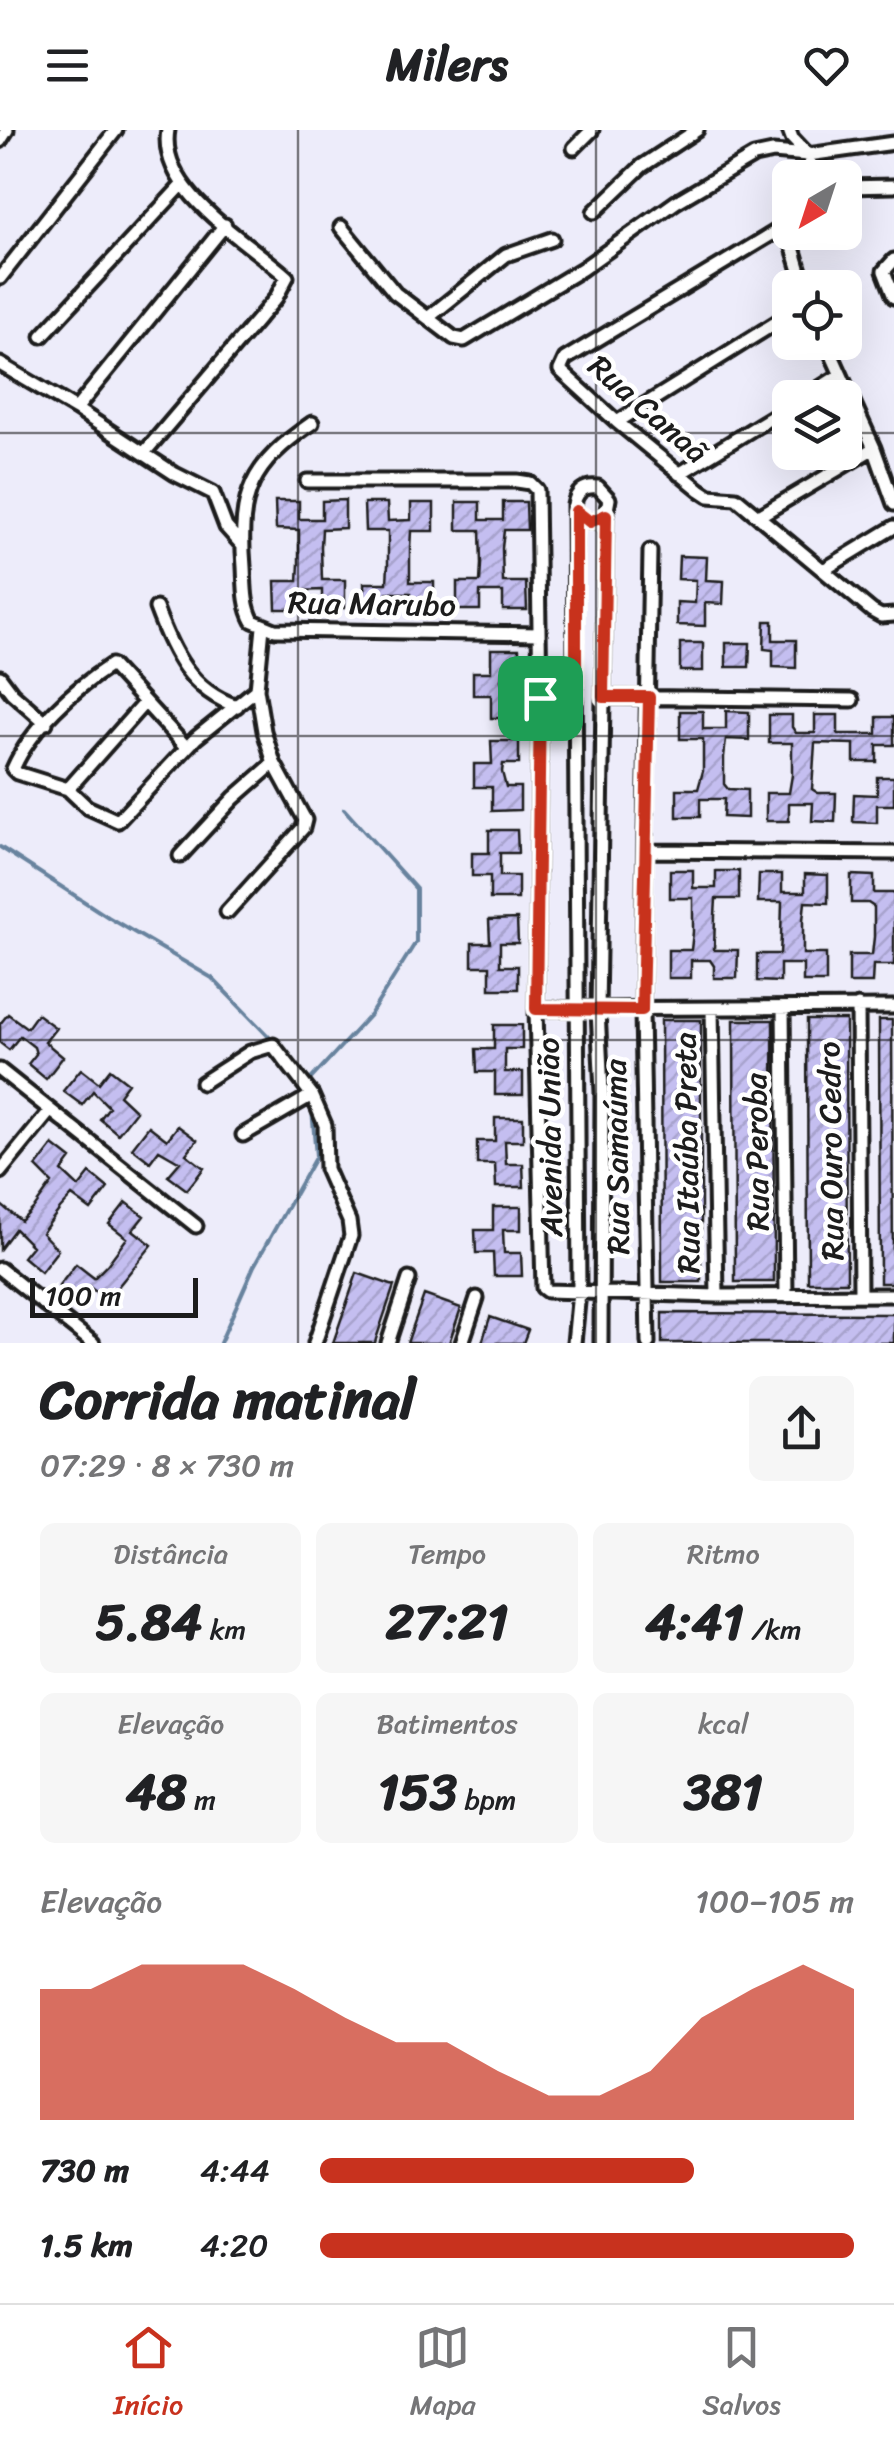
<!DOCTYPE html>
<html lang="pt">
<head>
<meta charset="utf-8">
<style>
	body { margin:0; font-family:Sriracha,sans-serif; background:#f6f6f6; color:#202124; height:100vh; display:flex; flex-direction:column; font-size:38px; white-space:nowrap }
	* { box-sizing:border-box; margin:0 }
	p { font-size:32px; color:#757577 }
	.icon { flex:none; width:55px; height:55px; fill:none; stroke:currentColor; stroke-width:2; stroke-linecap:round; stroke-linejoin:round }
	.map { position:relative; height:1213px; overflow:hidden }
	.side { display:flex; flex-direction:column; background:#fff; flex:1 }
	.side>* { flex:none }
	.needle { width:65px; rotate:219deg }
	.buttons { position:absolute; left:772px; top:30px; display:grid; gap:20px }
	.buttons a { display:grid; place-items:center; width:90px; height:90px; border-radius:15px; background:#fff; box-shadow:0 10px 40px #0002; font-size:50px }
	.scale { position:absolute; left:30px; bottom:25px; width:168px; box-sizing:border-box; padding-left:10px; border:5px solid #1c1c1c; border-top:0; font-size:28px; line-height:35px; white-space:nowrap; color:#1c1c1c; -webkit-text-stroke:8px #fff; paint-order:stroke }
	.pin { position:absolute; display:grid; place-items:center; width:85px; height:85px; color:#fff; margin:-42px; border-radius:20px; box-shadow:0 5px 15px #0006 }
	.round { display:grid; place-items:center; flex:none; width:105px; height:105px; border-radius:15px; background:#f6f6f6 }
	.head { display:flex; align-items:center; justify-content:space-between; height:170px; padding:0 40px }
	h1 { font-size:55px; font-weight:700; line-height:75px }
	.figures { display:grid; grid-template-columns:repeat(3,1fr); gap:15px; height:170px; padding:10px 40px }
	.figures div { display:grid; align-content:center; border-radius:15px; background:#f6f6f6; text-align:center }
	.figures b { font-size:50px; font-weight:700 }
	.figures small { font-size:28px; font-weight:400 }
	.figures p { font-size:28px }
	.chart { height:280px; padding:20px 40px }
	.chart p { display:flex; justify-content:space-between }
	.chart svg { width:100%; height:180px; margin-top:10px; fill:#c8321e; opacity:.7 }
	ul { padding:0 40px; list-style:none; font-size:32px }
	li { display:grid; grid-template-columns:160px 120px 1fr; align-items:center; height:75px }
	li i { height:25px; border-radius:12px; background:#c8321e }
	header { display:flex; justify-content:space-between; align-items:center; height:130px; padding:0 40px; background:#fff; font-size:45px; font-weight:700 }
	.tab-bar { display:flex; justify-content:space-around; align-items:center; height:140px; border-top:2px solid #e0e0e0; background:#fff; font-size:28px; color:#757577 }
	.tab-bar a { display:grid; justify-items:center; gap:5px }
	.tab-bar .selected { color:#c8321e }
	.map>svg:first-child { display:block }
	.lines { fill:none; stroke-linecap:round; stroke-linejoin:round }
	.stream { stroke:#67839e; stroke-width:4 }
	.building { fill:url(#building-hatch); stroke:#1c1c1c; stroke-width:2.5 }
	.minor-casing { stroke:#1c1c1c; stroke-width:19 }
	.minor { stroke:#fff; stroke-width:11 }
	.route-casing { stroke:#fff; stroke-width:20 }
	.route { stroke:#c8321e; stroke-width:12 }
	.grid { fill:none; stroke:#1c1c1c; stroke-width:2.5; stroke-opacity:0.55 }
	.labels { text-anchor:middle; dominant-baseline:central; stroke-width:9; stroke-linejoin:round; paint-order:stroke }
	.street-label { font-size:32px; fill:#1c1c1c; stroke:#fff }
</style>
</head>
<body>
<header><svg class="icon" aria-label="menu" viewBox="0 0 24 24"><path d="M4 6h16M4 12h16M4 18h16"/></svg>Milers<svg class="icon" aria-label="heart" viewBox="0 0 24 24"><path d="M12 20l-8-8c-3-5 5-10 8-4 3-6 11-1 8 4z"/></svg></header>
<div class="map">
<svg width="894" height="1213" viewBox="0 0 894 1213">
	<defs>
		<pattern id="building-hatch" width="6" height="6" patternUnits="userSpaceOnUse" patternTransform="scale(2.5)"><rect width="6" height="6" fill="#c4bef0"/><path d="M-1 1l2-2M0 6l6-6M5 7l2-2" fill="none" stroke="#a8a3cd"/></pattern>
	</defs>
	<rect width="100%" height="100%" fill="#edecfa"/>
	<filter id="ink" filterUnits="userSpaceOnUse"><feTurbulence type="fractalNoise" baseFrequency=".01" numOctaves="2"/><feDisplacementMap in="SourceGraphic" scale="20" xChannelSelector="R" yChannelSelector="G"/><feConvolveMatrix kernelMatrix="1 2 1 2 8 2 1 2 1" color-interpolation-filters="sRGB"/></filter>
	<g filter="url(#ink)">
		<g class="lines">
			<path class="stream" d="M0 717 108 787 212 848 272 910
				M296 935 310 950
				M310 955V950L370 885 416 812V759L344 679
				M220 1213 254 1136 316 1026 312 979"/>
		</g>
		<path class="building" d="M345 370V398L322 399 321 417 322 450H345V478H322V460L299 461V479H276L275 451H298L299 433V400L276 399 275 371H299V389H322V371Z
			M457 372H480V390H503V372H526L527 400H504L502 418 503 452H526L527 480H503V462H480V480H457V452H480L481 434 480 400H457Z
			M364 373H387L388 391 411 390V373H434V401H411L410 419V452H434V480H411V463H387L388 481H365L364 453H387L388 435V401H365Z
			M679 426 707 427 706 450 724 451 723 474 705 473V496L677 495V472L695 473 696 450 678 449Z
			M765 491H773V510H796V538L773 537V520L764 519Z
			M680 513H703V541H680Z
			M726 513H750L749 537H726Z
			M491 519H519V542H502L501 550 505 565H519V588H491V565H473V542H491Z
			M680 581H703V599H726V581L749 582V610L726 609 724 627V654L728 659 747 660V688L723 687 724 669H700V687H677V659H698L703 641V609H680Z
			M769 585H792V597L796 603H815V585H838V604H877V587H894V615H877V632H854V614L815 613 812 659 818 663H836L835 692 812 691 813 673H789V691H766V663H789L792 645V613H769Z
			M491 611H519V634H503L502 642 506 657H520V680L492 681V657H474V634H492Z
			M877 647H894V675H877V693L853 692 854 664 877 665Z
			M489 700H517L518 723H500V746H518V769H490V746H472V723H489Z
			M670 740H693V758H716V741H739V769H716L715 786 714 820H738L737 848H714V836L710 830H691V848H668V820H691L693 802V768H670Z
			M759 744H782V762H805V744L828 745V773L805 772 803 790V824H826V852H803V834H780V852L757 851V824H780L781 806 782 772H758Z
			M851 745 874 746V763H894V835H873L872 853H849V825H872L874 807V777L868 773H851Z
			M517 789 518 813H500V836H518V859H490V836H472V813H490L489 790Z
			M8 884 27 898 37 884 56 898 45 912 63 927 46 949 28 934 36 924 34 917 20 906 9 920 0 913V894Z
			M661 890H701V1152H662Z
			M734 890H773L774 1152H735Z
			M807 890H846L847 1152H808Z
			M879 890H892L893 1153H880Z
			M494 895H522V919H505V942H523V965H495V942H477L476 919H494Z
			M81 939 99 953 110 939 128 953 119 965 136 981 118 1004 100 989 109 977 93 961 82 975 63 961Z
			M495 988H523V1011H505L506 1034H523L524 1057H496L495 1034H477V1011H495Z
			M149 996 167 1010 178 996 197 1010 186 1024 204 1038 187 1060 168 1046 180 1032 159 1020 150 1032 132 1018Z
			M53 1015 71 1029 62 1041 79 1057 90 1043 108 1058 91 1080 72 1066 60 1079 42 1103 58 1120 41 1142 23 1127 32 1116 15 1099 0 1119V1074L21 1091 34 1078 52 1053 36 1037Z
			M126 1072 144 1086 133 1100 152 1115 107 1170 88 1156 77 1170 59 1156 76 1134 94 1148 107 1135 127 1108 109 1094Z
			M493 1077H521V1100H503L504 1123H521L522 1146H494L493 1123H476L475 1100H493Z
			M357 1143 394 1156 376 1209 375 1213H333Z
			M424 1165 461 1178 449 1213H407Z
			M662 1183 894 1184V1213H662Z
			M490 1187 528 1200 523 1213H482Z"/>
		<g class="lines">
			<g class="minor-casing">
				<path id="minor" d="M789 0 792 8 808 25 814 48
					M0 11 7 0
					M574 18 592 0
					M845 57 894 56
					M594 82 642 36 697 0
					M790 93 565 229 560 240 617 292 700 360 709 366 736 368 872 481 881 486 894 485
					M341 97 395 163 454 208 464 210 582 139 676 72 754 26 773 22 808 25 894 13
					M787 97 805 158
					M894 130 884 141 894 167
					M0 148 116 0
					M429 187 506 125 552 109
					M42 206 183 54
					M826 212 874 318 894 374
					M0 234 76 279 175 344 213 363 226 397 242 415
					M804 268 840 245
					M76 279 225 95
					M617 292 790 184
					M312 293C251 335 238 363 244 437 245 455 244 475 253 491L275 500 539 504
					M144 323 276 168 287 147C248 111 157 61 168 0
					M679 344 790 276
					M307 351H517L530 353 537 360 540 568 536 879 543 1158 547 1161 717 1166 894 1165
					M759 386 874 318
					M825 439 894 397
					M156 478C172 521 190 561 237 576
					M0 547 12 563 46 593
					M603 567 852 570
					M540 568H576
					M186 617 111 535C74 559 31 598 13 639L17 643 68 659 87 677 118 691 196 608 257 559
					M68 659 145 572
					M645 721 894 723
					M180 726 234 668 274 633
					M227 782 303 698 305 690 274 633 264 601 257 559 263 497
					M858 876 860 1165
					M783 878 786 1166
					M536 879 894 877
					M712 879 717 1166
					M0 940 196 1096
					M202 953 250 922 273 915 312 965 325 995 326 1039 349 1091 351 1106 315 1213
					M243 1005 312 965
					M0 1042 50 981
					M0 1139 93 1213
					M388 1213 409 1149
					M462 1213 477 1168
					M574 1213 579 1162 574 375C576 362 584 355 598 357L609 369 606 385C595 395 584 393 576 381
					M601 1213 602 962 598 880 606 385
					M648 1213 642 881 650 421"/>
			</g>
			<use href="#minor" class="minor"/>
		</g>
	</g>
	<g class="lines" filter="url(#ink)">
		<g class="route-casing">
			<path id="route" d="M576 381 590 392 606 385 603 567H649L642 880 536 879 540 568H576Z"/>
		</g>
		<use href="#route" class="route"/>
	</g>
	<path class="grid" d="M298 0V1213M596 0V1213M0 303H790M845 303H894M0 606H894M0 910H894"/>
	<g class="labels">
		<g class="street-label">
			<text transform="translate(648 279) rotate(41)">Rua Canaã</text>
			<text transform="translate(372 474) rotate(1)">Rua Marubo</text>
			<text transform="translate(550 1007) rotate(-91)">Avenida União</text>
			<text transform="translate(831 1021) rotate(-91)">Rua Ouro Cedro</text>
			<text transform="translate(757 1022) rotate(-91)">Rua Peroba</text>
			<text transform="translate(687 1023) rotate(-91)">Rua Itaúba Preta</text>
			<text transform="translate(617 1027) rotate(-91)">Rua Samaúma</text>
		</g>
	</g>
</svg>
<div class="buttons">
<a><svg class="needle" viewBox="-14 -14 28 28"><path d="M0-13l5 13h-10z" fill="#e53935"/><path d="M0 13l5-13h-10z" fill="#757577"/></svg></a>
<a><svg class="icon" aria-label="locate" viewBox="0 0 24 24"><circle cx="12" cy="12" r="6"/><path d="M12 2v4M12 18v4M2 12h4M18 12h4"/></svg></a>
<a><svg class="icon" aria-label="layers" viewBox="0 0 24 24"><path d="M12 4l9 5-9 5-9-5zM3 14l9 5 9-5"/></svg></a>
</div>
<div class="scale">100 m</div>
<div class="pin" style="left:540px;top:568px;background:#1e9e55"><svg class="icon" aria-label="arrive" viewBox="0 0 24 24"><path d="M6 21V4h12l-3 4 3 4H6"/></svg></div>
</div>
<section class="side">
<div class="head"><div><h1>Corrida matinal</h1><p>07:29 · 8 × 730 m</p></div><a class="round"><svg class="icon" aria-label="share" viewBox="0 0 24 24"><path d="M12 15V3M7 8l5-5 5 5M5 13v7h14v-7"/></svg></a></div>
<div class="figures">
<div><p>Distância</p><b>5.84<small> km</small></b></div>
<div><p>Tempo</p><b>27:21</b></div>
<div><p>Ritmo</p><b>4:41<small> /km</small></b></div>
</div>
<div class="figures">
<div><p>Elevação</p><b>48<small> m</small></b></div>
<div><p>Batimentos</p><b>153<small> bpm</small></b></div>
<div><p>kcal</p><b>381</b></div>
</div>
<div class="chart"><p><span>Elevação</span>100–105 m</p>
<svg viewBox="0 0 160 44" preserveAspectRatio="none"><path d="M0 44V12L10 12L20 6L30 6L40 6L50 12L60 19L70 25L80 25L90 32L100 38L110 38L120 32L130 19L140 12L150 6L160 12V44z"/></svg>
</div>
<ul>
<li><b>730 m</b>4:44<i style="width:70%"></i></li>
<li><b>1.5 km</b>4:20<i style="width:100%"></i></li>
</ul>
</section>
<nav class="tab-bar">
<a class="selected"><svg class="icon" aria-label="home" viewBox="0 0 24 24"><path d="M3 11l9-7 9 7M6 9v11h12V9"/></svg>Início</a>
<a><svg class="icon" aria-label="map" viewBox="0 0 24 24"><path d="M3 6l6-2 6 2 6-2v14l-6 2-6-2-6 2zM9 4v14M15 6v14"/></svg>Mapa</a>
<a><svg class="icon" aria-label="saved" viewBox="0 0 24 24"><path d="M7 4h10v16l-5-4-5 4z"/></svg>Salvos</a>
</nav>
</body>
</html>
